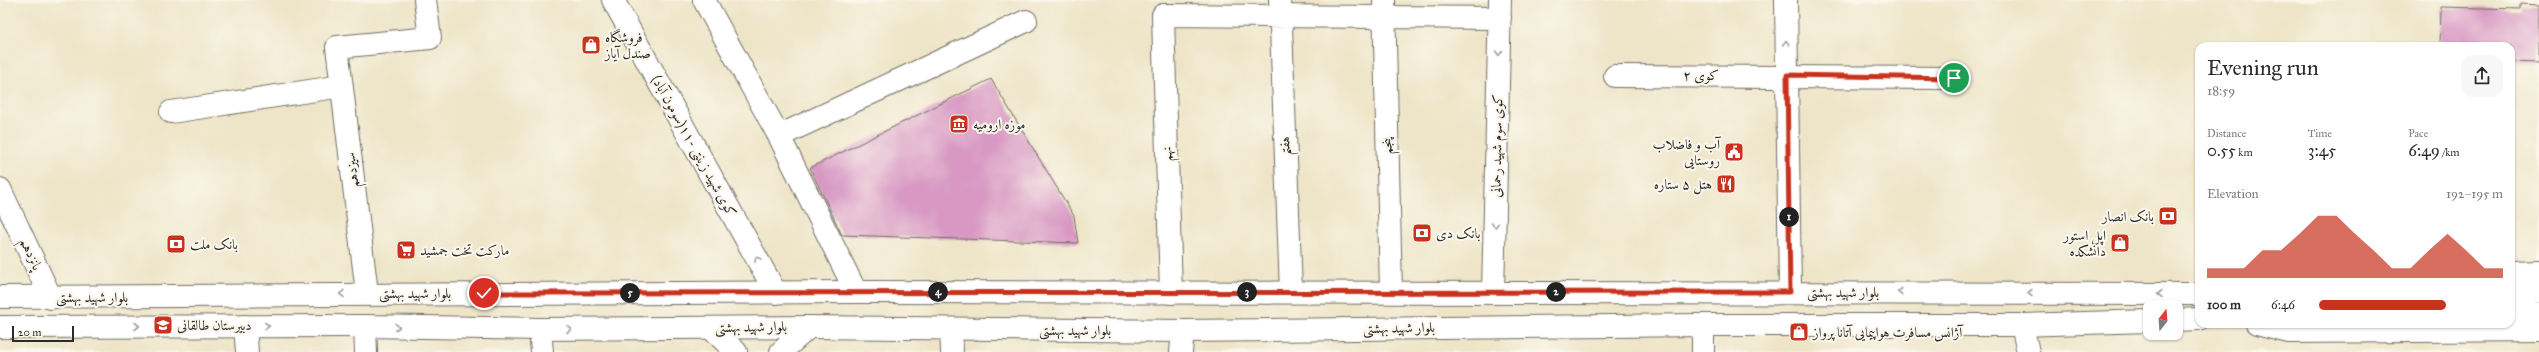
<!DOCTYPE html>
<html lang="en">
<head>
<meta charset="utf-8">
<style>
	body { margin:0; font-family:"IM FELL Great Primer",Amiri,serif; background:#f7f7f7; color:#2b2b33; height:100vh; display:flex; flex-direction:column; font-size:15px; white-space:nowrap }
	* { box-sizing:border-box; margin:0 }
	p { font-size:13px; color:#7c7c81 }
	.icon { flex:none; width:22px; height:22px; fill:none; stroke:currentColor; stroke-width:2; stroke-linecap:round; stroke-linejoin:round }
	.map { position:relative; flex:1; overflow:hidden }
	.details { position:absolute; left:2195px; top:42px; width:320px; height:286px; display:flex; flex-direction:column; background:#fff; border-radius:12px; box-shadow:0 1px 3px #0004 }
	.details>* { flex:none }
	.needle { width:26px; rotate:17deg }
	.buttons { position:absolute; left:2143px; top:300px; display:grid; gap:8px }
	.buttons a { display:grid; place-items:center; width:40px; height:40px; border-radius:8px; background:#fff; box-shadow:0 1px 3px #0004; font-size:20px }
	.scale { position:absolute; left:12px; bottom:10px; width:62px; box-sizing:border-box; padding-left:4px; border:2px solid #2b2b2b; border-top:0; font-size:11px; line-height:14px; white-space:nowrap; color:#2b2b2b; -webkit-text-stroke:3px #fbf7ec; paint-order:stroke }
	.pin { position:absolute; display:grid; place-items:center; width:34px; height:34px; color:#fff; margin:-17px; border:2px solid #fff; border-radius:50%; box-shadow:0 1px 4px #0007 }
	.km { position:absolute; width:20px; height:20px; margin:-10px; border-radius:50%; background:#222; color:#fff; font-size:11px; line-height:20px; text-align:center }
	.round { display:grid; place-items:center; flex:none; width:42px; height:42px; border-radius:12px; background:#f7f7f7 }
	.head { display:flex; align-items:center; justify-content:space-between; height:68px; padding:0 12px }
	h1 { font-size:22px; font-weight:600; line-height:30px }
	.metrics { display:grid; grid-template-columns:repeat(3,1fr); gap:6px; height:68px; padding:4px 12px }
	.metrics div { display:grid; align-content:center }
	.metrics b { font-size:17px; font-weight:600 }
	.metrics small { font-size:11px; font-weight:400 }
	.metrics p { font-size:11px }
	.chart { height:112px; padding:8px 12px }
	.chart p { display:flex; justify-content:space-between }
	.chart svg { width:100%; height:72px; margin-top:4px; fill:#c8321e; opacity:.7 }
	ul { padding:0 12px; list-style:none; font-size:13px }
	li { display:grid; grid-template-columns:64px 48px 1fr; align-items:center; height:30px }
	li i { height:10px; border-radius:5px; background:#c8321e }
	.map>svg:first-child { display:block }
	.building { fill:#d898c3 }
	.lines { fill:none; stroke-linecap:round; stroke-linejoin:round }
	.minor-casing { stroke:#6f6c62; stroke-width:24 }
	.major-casing { stroke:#6f6c62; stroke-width:24 }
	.minor { stroke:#fff; stroke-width:22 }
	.major { stroke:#fff; stroke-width:22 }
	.oneway { stroke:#a0a0a0 }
	.route-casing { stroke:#fff; stroke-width:8 }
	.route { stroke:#c8321e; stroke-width:5 }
	.labels { text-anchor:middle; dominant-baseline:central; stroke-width:4; stroke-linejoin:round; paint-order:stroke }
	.poi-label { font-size:14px; fill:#2b2b2b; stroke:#fbf7ec; text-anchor:start }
	.street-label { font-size:14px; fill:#2b2b2b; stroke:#fbf7ec }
</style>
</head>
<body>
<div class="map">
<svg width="2539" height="352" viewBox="0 0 2539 352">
	<rect width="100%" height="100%" fill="#fbf7ec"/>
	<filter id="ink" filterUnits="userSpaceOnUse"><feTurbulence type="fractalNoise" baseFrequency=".025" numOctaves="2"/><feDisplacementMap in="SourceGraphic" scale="8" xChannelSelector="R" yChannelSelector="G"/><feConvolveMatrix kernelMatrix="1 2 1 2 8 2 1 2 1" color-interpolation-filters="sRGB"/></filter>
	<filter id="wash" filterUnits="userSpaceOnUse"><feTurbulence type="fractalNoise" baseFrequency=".012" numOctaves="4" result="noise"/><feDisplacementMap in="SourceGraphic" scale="16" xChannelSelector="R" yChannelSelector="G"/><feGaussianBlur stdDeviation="0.9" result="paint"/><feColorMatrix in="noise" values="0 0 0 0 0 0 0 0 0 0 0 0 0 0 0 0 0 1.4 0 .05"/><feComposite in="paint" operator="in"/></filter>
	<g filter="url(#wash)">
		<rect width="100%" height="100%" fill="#eee5c8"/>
		<g id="blocks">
			<path class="building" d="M2521 4 2539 5V63L2511 62V46H2440L2441 7 2521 9Z
				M991 79 1074 216 1078 243 842 235 810 168Z"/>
		</g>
	</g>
	<g filter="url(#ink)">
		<use href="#blocks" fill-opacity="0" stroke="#6f6c62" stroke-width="1"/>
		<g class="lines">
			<g class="minor-casing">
				<path id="minor" d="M613 0 776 293
					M704 0 779 136 856 292
					M1280 0 1291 292
					M1384 0 1391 292
					M1786 0 1790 292
					M1615 76 1954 78
					M171 112 342 86
					M779 136 1026 21
					M0 189 51 298
					M1493 292 1500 0
					M367 293 337 47 430 38 425 0
					M1171 293 1163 15 1500 18
					M2022 325 2028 352
					M245 326 247 352
					M365 326 366 352
					M711 328 736 352
					M540 329 542 352
					M951 329 952 352
					M781 352 809 327
					M1181 352 1183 331
					M1703 352V325"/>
			</g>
			<g class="major-casing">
				<path id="major" d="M2511 272 2539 271
					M2511 292 2539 291
					M0 297 856 292 2199 294
					M2511 314 2539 313
					M2176 320 2199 319
					M2257 324 2289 332 2539 330
					M0 327 365 326 540 329 809 327 1183 331 1703 325H2022L2150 321"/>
			</g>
			<use href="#minor" class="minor"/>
			<use href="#major" class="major"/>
		</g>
		<defs><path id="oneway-chevron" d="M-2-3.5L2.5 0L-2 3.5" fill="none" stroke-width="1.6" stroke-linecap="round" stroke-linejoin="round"/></defs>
		<g class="oneway">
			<use href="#oneway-chevron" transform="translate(1786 43) rotate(-91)"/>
			<use href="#oneway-chevron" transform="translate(1499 53) rotate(91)"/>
			<use href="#oneway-chevron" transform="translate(1495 225) rotate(91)"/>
			<use href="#oneway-chevron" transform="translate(757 259) rotate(-119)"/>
			<use href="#oneway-chevron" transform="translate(1900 292) rotate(-180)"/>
			<use href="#oneway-chevron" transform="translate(2030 293) rotate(-180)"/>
			<use href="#oneway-chevron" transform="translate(342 294) rotate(179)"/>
			<use href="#oneway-chevron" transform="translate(2160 294) rotate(-180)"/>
			<use href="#oneway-chevron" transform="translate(137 326)"/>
			<use href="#oneway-chevron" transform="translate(267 326)"/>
			<use href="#oneway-chevron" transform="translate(397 327) rotate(1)"/>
			<use href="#oneway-chevron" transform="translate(569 329)"/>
		</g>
	</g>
	<g class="lines" filter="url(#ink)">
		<g class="route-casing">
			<path id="route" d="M484 293 1790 292 1787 75 1954 78"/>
		</g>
		<use href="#route" class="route"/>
	</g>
	<defs>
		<g id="shop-square" transform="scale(1)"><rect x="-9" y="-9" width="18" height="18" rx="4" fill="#c8321e" stroke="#fbf7ec"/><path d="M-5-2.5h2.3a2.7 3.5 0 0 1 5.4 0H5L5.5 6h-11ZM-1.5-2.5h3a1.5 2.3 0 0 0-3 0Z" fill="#fff"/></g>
		<g id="museum-square" transform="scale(1)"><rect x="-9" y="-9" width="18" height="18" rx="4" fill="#c8321e" stroke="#fbf7ec"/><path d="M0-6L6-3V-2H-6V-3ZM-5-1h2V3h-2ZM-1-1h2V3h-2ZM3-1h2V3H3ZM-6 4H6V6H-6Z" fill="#fff"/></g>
		<g id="civic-square" transform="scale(1)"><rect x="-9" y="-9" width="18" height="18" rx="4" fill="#c8321e" stroke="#fbf7ec"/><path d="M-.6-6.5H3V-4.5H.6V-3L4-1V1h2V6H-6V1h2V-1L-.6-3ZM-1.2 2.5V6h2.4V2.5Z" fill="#fff"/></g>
		<g id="restaurant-square" transform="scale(1)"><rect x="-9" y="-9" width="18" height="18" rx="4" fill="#c8321e" stroke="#fbf7ec"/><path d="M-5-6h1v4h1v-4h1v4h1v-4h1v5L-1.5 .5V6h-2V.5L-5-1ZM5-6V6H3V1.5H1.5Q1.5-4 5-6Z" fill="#fff"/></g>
		<g id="bank-square" transform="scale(1)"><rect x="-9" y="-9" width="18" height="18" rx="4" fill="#c8321e" stroke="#fbf7ec"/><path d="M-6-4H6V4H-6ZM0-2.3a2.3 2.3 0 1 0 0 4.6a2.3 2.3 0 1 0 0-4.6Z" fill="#fff"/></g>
		<g id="supermarket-square" transform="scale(1)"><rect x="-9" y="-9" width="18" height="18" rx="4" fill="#c8321e" stroke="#fbf7ec"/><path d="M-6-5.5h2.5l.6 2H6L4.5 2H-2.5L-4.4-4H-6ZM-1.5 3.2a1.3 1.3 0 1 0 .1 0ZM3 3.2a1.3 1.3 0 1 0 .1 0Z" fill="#fff"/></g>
		<g id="school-square" transform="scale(1)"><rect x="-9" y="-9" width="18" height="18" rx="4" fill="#c8321e" stroke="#fbf7ec"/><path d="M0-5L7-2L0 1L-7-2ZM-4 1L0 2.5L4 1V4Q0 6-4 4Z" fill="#fff"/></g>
	</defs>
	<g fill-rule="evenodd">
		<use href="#shop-square" x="591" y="45"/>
		<use href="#museum-square" x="959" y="124"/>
		<use href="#civic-square" x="1734" y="152"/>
		<use href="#restaurant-square" x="1726" y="184"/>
		<use href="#bank-square" x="2168" y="216"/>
		<use href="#bank-square" x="1422" y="233"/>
		<use href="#shop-square" x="2120" y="243"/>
		<use href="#bank-square" x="176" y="244"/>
		<use href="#supermarket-square" x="406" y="250"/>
		<use href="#school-square" x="163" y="325"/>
		<use href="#shop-square" x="1799" y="332"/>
	</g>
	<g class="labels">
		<g class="poi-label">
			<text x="605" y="37">فروشگاه<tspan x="605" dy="16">صندل آیاز</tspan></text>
			<text x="973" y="124">موزه ارومیه</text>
			<text x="1720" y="144" text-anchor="end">آب و فاضلاب<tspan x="1720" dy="16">روستایی</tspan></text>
			<text x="1712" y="184" text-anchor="end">هتل ۵ ستاره</text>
			<text x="2154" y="216" text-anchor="end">بانک انصار</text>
			<text x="1436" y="233">بانک دی</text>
			<text x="2106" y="235" text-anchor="end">اپل استور<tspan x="2106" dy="16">دانشکده</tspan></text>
			<text x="190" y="244">بانک ملت</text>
			<text x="420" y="250">مارکت تخت جمشید</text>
			<text x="177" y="325">دبیرستان طالقانی</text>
			<text x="1813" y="332">آژانس مسافرت هواپیمایی آتانا پرواز</text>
		</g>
		<g class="street-label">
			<text x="1701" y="75">کوی ۲</text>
			<text transform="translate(694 146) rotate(61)">کوی شهید زینتی -۱۱(سومون آباد)</text>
			<text transform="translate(1285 146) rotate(-92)">هفتم</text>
			<text transform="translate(1387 146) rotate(-91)">پنجم</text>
			<text transform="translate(1497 146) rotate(-89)">کوی سوم شهید رحمانی</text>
			<text transform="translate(1167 154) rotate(-92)">نهم</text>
			<text transform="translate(352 170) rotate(-97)">سیزدهم</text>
			<text transform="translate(31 254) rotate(65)">پانزدهم</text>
			<text x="1843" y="292">بلوار شهید بهشتی</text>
			<text x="415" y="293">بلوار شهید بهشتی</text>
			<text x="92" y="297">بلوار شهید بهشتی</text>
			<text transform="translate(751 327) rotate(-1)">بلوار شهید بهشتی</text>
			<text transform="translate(1399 328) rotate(-1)">بلوار شهید بهشتی</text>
			<text x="1075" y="330">بلوار شهید بهشتی</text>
		</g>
	</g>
</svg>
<div class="buttons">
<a><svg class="needle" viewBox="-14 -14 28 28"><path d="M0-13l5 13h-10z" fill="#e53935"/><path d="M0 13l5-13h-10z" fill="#7c7c81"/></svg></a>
</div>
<div class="scale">20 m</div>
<div class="pin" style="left:1954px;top:78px;background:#1e9e55"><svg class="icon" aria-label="arrive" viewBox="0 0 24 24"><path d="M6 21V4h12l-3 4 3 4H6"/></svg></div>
<div class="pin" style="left:484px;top:293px;background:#d93025"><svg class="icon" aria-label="check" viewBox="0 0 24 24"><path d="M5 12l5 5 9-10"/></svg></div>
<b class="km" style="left:1789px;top:217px">1</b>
<b class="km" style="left:1556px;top:292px">2</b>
<b class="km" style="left:1247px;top:292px">3</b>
<b class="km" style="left:938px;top:292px">4</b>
<b class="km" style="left:630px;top:293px">5</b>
<section class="details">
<div class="head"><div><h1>Evening run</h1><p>18:59</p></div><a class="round"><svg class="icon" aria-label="share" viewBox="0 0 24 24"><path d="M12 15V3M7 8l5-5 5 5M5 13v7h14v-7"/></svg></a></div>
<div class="metrics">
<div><p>Distance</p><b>0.55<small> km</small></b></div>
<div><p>Time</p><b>3:45</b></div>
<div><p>Pace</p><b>6:49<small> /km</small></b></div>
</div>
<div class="chart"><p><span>Elevation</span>192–195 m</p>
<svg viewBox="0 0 160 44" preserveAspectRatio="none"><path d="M0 44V38L10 38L20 38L30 27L40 27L50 17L60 6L70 6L80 17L90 27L100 38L110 38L120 27L130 17L140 27L150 38L160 38V44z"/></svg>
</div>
<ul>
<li><b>100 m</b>6:46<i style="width:69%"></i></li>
</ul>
</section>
</div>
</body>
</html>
